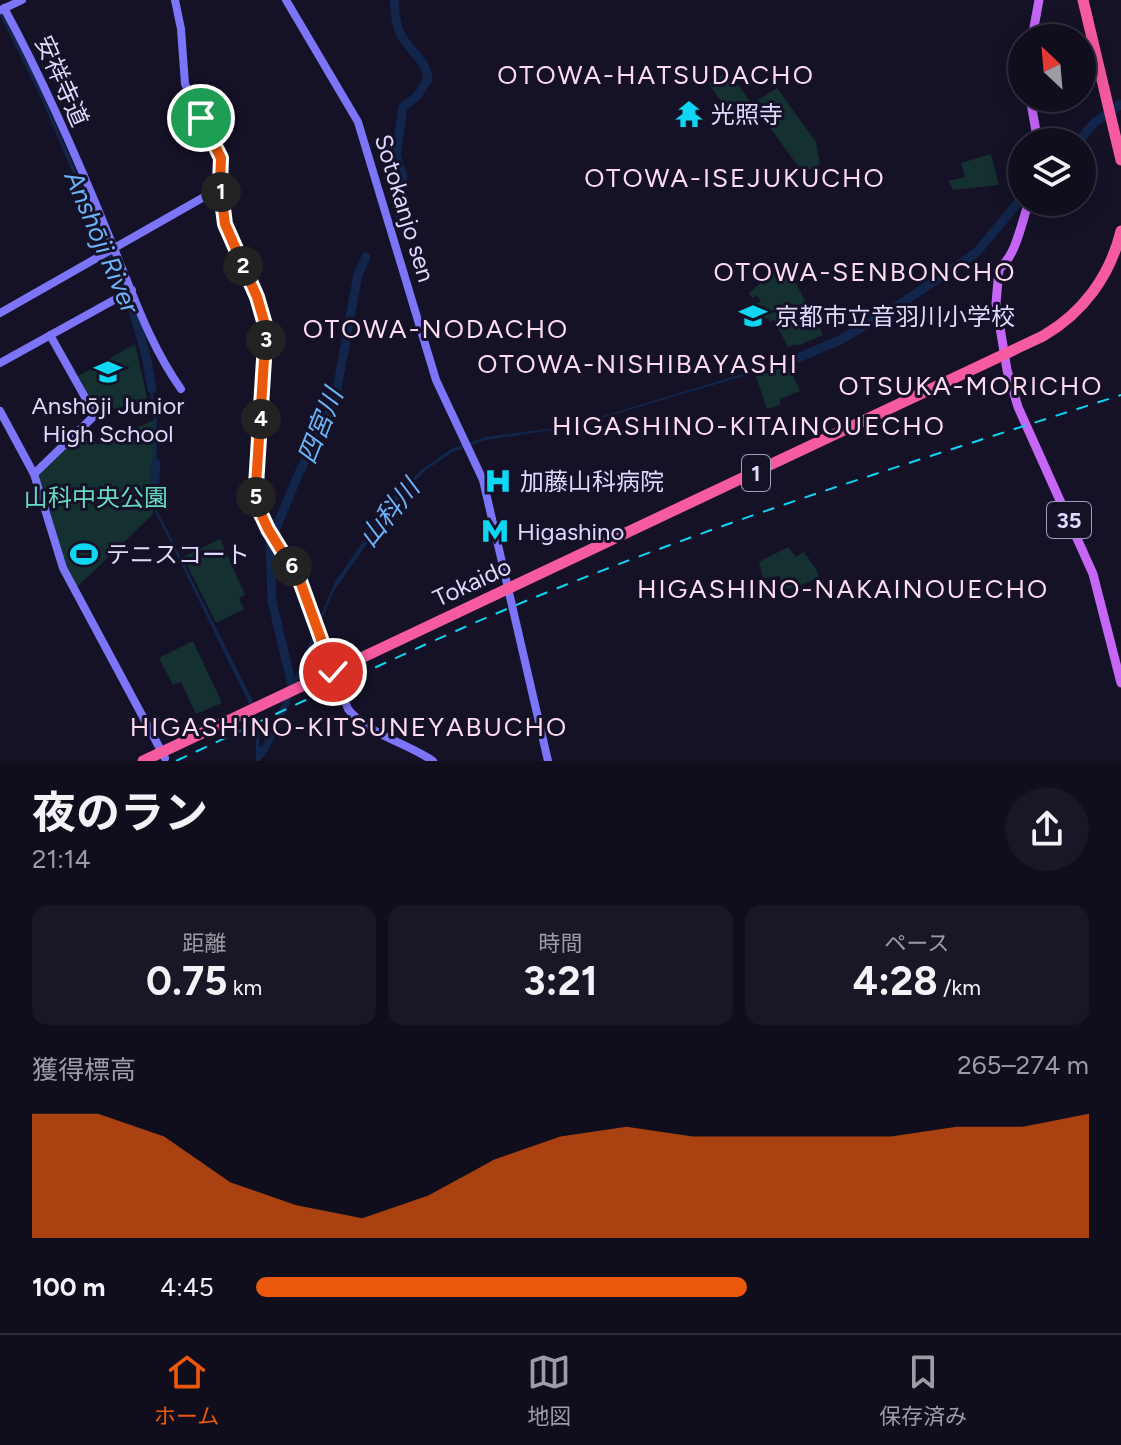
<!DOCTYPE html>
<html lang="ja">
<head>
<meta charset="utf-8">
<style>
	body { margin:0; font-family:Figtree,"Noto Sans JP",sans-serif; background:#191626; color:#f1f3f6; height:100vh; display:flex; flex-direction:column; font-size:30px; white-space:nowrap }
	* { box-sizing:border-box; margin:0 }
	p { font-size:26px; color:#9c9ca4 }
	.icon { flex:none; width:44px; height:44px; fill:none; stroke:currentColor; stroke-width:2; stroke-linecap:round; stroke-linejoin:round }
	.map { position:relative; height:761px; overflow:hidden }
	.side { display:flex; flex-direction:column; background:#100d1d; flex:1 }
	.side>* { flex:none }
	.needle { width:52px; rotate:334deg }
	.tools { position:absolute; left:1008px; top:24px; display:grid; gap:16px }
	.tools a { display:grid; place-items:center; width:88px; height:88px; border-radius:50%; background:#100d1d; box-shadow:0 4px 20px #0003,0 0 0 2px #302d3b; font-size:40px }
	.pin { position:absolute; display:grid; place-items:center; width:68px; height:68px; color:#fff; margin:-34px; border:4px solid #fff; border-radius:50%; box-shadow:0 2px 8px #0007 }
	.km { position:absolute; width:40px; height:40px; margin:-20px; border-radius:50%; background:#222; color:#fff; font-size:22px; line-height:40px; text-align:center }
	.round { display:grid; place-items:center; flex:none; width:84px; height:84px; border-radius:42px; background:#191626 }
	.head { display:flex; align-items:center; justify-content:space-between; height:136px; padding:0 32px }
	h1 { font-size:44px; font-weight:700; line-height:60px }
	.stats { display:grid; grid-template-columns:repeat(3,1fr); gap:12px; height:136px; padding:8px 32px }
	.stats div { display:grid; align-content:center; border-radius:16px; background:#191626; text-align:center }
	.stats b { font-size:40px; font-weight:700 }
	.stats small { font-size:22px; font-weight:400 }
	.stats p { font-size:22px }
	.chart { height:224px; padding:16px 32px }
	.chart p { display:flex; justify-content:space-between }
	.chart svg { width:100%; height:144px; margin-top:8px; fill:#ea580c; opacity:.7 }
	ul { padding:0 32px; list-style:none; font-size:26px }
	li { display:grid; grid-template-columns:128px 96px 1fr; align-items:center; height:60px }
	li i { height:20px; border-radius:10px; background:#ea580c }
	.dock { display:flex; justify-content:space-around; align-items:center; height:112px; border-top:2px solid #302d3b; background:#100d1d; font-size:22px; color:#9c9ca4 }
	.dock a { display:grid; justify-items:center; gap:4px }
	.dock .current { color:#ea580c }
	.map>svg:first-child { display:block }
	.green { fill:#143030 }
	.water { fill:#11264a }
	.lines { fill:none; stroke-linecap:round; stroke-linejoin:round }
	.river { stroke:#11264a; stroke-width:9 }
	.secondary { stroke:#7c75f8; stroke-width:8 }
	.primary { stroke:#c566f7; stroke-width:9 }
	.highway { stroke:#f65aa1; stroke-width:11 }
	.rail { stroke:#0fd6f3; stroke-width:2; stroke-dasharray:12 10; stroke-linecap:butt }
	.route-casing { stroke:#fff; stroke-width:16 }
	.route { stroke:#ea580c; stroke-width:10 }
	.labels { text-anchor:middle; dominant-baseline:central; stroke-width:6; stroke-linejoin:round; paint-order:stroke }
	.shield { fill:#151127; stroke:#a29dbd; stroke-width:2 }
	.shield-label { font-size:22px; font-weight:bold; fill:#ded9fd }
	.street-label { font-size:24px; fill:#ded9fd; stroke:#151127 }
	.poi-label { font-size:24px; fill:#ded9fd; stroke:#151127; text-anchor:start }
	.park-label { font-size:24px; fill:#67dac1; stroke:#151127 }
	.neighbourhood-label { font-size:26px; letter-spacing:2px; fill:#fddbf0; stroke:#151127 }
	.water-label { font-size:26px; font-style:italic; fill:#6cb3f7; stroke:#151127 }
</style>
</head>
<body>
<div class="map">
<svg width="1121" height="761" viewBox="0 0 1121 761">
	<rect width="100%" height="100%" fill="#151127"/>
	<path class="green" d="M725 73 732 76 752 104 777 88 816 142 820 164 803 173 760 114 750 123 722 103 709 84Z
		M991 154 999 185 953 190 948 181 965 177 961 163Z
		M785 262 823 335 797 346 796 344 788 347 774 320 770 322 768 318 761 321 753 306 761 301 757 296 752 298 749 293Z
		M135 344 147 397 143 404 97 411 78 376Z
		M789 366 800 391 780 399V405L767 409 756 376Z
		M154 420 153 514 74 590 34 474 82 427 98 445Z
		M220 539 245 595 239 598 244 609 216 623 183 557Z
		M788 547 796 557 804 552 816 569 819 577 798 587 784 589 780 576 763 578 759 562Z
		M193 641 222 703 196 714 181 682 173 685 159 658Z"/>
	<path class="water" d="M0 9 39 86 132 301 157 413 156 508 252 699 259 731V747L262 746 292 684 335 582 397 492 424 468 451 449 486 437 570 426 752 371 805 358 571 427 486 440 453 452 426 470 404 492 333 592 280 727 266 754 259 761H256V733L248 701 154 509 152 493 154 411 131 309 40 96 0 15Z"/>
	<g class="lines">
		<path class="river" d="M394 0C395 11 395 23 400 33 409 52 425 57 428 79L417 96 403 107 396 156 403 176 400 216
			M1078 142 1094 123 1121 104
			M130 299 146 356 152 389
			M793 360 840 340 887 313 976 253 1022 198
			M154 497 156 463
			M292 686 272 601 270 543 298 475 335 400 358 274 366 257"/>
		<path class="secondary" d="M175 0 181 29 185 84 218 151 222 165 220 185 225 224 257 297 266 328 257 470 255 501 258 509 300 581 348 709C367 734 407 743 433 761
			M286 0 358 122 436 380 483 480 548 761
			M4 8C45 83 79 162 111 241 132 291 149 344 181 389
			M1 10 22 0
			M0 313 211 193 220 185
			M0 363 132 290
			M0 411 34 474 63 568 165 758
			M34 474 95 415 50 335"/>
		<path class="primary" d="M1032 38 1039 0
			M1030 98 1038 142
			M1029 202C1021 223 1017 254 999 269L996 303 1007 370 1018 407 1093 574 1121 683"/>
		<path class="highway" d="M1083 0 1121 160
			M143 761 1043 336C1083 313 1110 276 1121 231"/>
		<path class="rail" d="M176 761C307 700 438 635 573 582 752 511 937 454 1121 395"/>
	</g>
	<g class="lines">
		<g class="route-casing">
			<path id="route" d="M201 118 221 158 220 185 225 224 257 297 266 328 255 501 268 529 300 581 333 672"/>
		</g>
		<use href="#route" class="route"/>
	</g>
	<defs>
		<g id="temple-bare" transform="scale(2.16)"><path d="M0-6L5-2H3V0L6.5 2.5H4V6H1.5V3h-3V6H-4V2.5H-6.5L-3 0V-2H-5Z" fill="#0fd6f3" stroke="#151127" stroke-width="2.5" paint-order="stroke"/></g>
		<g id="school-bare" transform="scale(2.16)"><path d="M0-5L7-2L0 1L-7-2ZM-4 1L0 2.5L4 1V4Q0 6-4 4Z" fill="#0fd6f3" stroke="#151127" stroke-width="2.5" paint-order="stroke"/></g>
		<g id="hospital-bare" transform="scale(2.16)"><path d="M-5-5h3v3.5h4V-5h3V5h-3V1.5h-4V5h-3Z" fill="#0fd6f3" stroke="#151127" stroke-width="2.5" paint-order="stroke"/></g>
		<g id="metro-bare" transform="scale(2.16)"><path d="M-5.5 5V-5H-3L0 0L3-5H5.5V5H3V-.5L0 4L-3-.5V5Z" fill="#0fd6f3" stroke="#151127" stroke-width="2.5" paint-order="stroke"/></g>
		<g id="stadium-bare" transform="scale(2.16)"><path d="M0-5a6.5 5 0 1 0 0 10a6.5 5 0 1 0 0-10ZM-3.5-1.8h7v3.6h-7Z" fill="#0fd6f3" stroke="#151127" stroke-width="2.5" paint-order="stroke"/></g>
	</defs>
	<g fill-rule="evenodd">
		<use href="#temple-bare" x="689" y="114"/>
		<use href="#school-bare" x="753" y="316"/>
		<use href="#school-bare" x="108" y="372"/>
		<use href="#hospital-bare" x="498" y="481"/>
		<use href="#metro-bare" x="495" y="531"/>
		<use href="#stadium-bare" x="84" y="554"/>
	</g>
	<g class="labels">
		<g class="shield">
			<rect x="742" y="455" width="28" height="36" rx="6"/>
			<rect x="1047" y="502" width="44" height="36" rx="6"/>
		</g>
		<g class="shield-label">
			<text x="756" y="473">1</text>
			<text x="1069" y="520">35</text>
		</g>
		<g class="street-label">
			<text transform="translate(62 81) rotate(66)">安祥寺道</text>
			<text transform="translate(405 208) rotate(73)">Sotokanjo sen</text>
			<text transform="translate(472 582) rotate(-25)">Tokaido</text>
		</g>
		<g class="poi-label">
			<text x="711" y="114">光照寺</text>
			<text x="775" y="316">京都市立音羽川小学校</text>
			<text x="108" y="405" text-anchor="middle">Anshōji Junior<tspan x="108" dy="28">High School</tspan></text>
			<text x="520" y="481">加藤山科病院</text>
			<text x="517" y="531">Higashino</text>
			<text x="106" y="554">テニスコート</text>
		</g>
		<g class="park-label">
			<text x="96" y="497">山科中央公園</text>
		</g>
		<g class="neighbourhood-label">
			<text x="656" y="75">OTOWA-HATSUDACHO</text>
			<text x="735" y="178">OTOWA-ISEJUKUCHO</text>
			<text x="865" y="272">OTOWA-SENBONCHO</text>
			<text x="436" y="329">OTOWA-NODACHO</text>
			<text x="638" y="364">OTOWA-NISHIBAYASHI</text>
			<text x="971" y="386">OTSUKA-MORICHO</text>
			<text x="749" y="426">HIGASHINO-KITAINOUECHO</text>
			<text x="843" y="589">HIGASHINO-NAKAINOUECHO</text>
			<text x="349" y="727">HIGASHINO-KITSUNEYABUCHO</text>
		</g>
		<g class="water-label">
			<text transform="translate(102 242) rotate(67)">Anshōji River</text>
			<text transform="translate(320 426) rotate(-68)">四宮川</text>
			<text transform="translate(389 513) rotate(-51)">山科川</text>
		</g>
	</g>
</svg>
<div class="tools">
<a><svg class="needle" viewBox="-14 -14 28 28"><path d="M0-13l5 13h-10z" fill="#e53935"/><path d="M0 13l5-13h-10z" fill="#9c9ca4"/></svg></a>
<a><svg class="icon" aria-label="layers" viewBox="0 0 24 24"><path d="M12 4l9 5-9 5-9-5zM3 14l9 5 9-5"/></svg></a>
</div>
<div class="pin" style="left:201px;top:118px;background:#1e9e55"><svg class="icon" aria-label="arrive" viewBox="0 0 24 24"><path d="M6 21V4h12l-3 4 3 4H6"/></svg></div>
<div class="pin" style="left:333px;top:672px;background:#d93025"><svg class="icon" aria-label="check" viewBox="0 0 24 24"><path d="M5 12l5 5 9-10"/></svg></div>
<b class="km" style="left:221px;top:192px">1</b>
<b class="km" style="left:243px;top:266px">2</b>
<b class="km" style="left:266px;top:340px">3</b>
<b class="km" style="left:261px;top:419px">4</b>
<b class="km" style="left:256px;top:497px">5</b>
<b class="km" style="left:292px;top:566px">6</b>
</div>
<section class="side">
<div class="head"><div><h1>夜のラン</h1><p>21:14</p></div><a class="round"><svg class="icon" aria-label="share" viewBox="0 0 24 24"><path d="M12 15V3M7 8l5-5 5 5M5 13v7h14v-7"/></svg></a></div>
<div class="stats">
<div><p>距離</p><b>0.75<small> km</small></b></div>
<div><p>時間</p><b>3:21</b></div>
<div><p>ペース</p><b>4:28<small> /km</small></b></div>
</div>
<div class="chart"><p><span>獲得標高</span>265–274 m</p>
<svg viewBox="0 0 160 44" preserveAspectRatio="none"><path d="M0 44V6L10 6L20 13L30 27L40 34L50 38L60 31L70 20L80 13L90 10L100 13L110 13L120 13L130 13L140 10L150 10L160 6V44z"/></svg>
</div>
<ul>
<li><b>100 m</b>4:45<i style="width:59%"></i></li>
</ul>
</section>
<nav class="dock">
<a class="current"><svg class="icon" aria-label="home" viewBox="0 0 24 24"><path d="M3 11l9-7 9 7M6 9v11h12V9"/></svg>ホーム</a>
<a><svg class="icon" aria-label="map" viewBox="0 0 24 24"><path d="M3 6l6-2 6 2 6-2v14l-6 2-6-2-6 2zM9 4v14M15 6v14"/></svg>地図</a>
<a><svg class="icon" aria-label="saved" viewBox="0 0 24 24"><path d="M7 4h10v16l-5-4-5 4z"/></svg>保存済み</a>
</nav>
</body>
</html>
